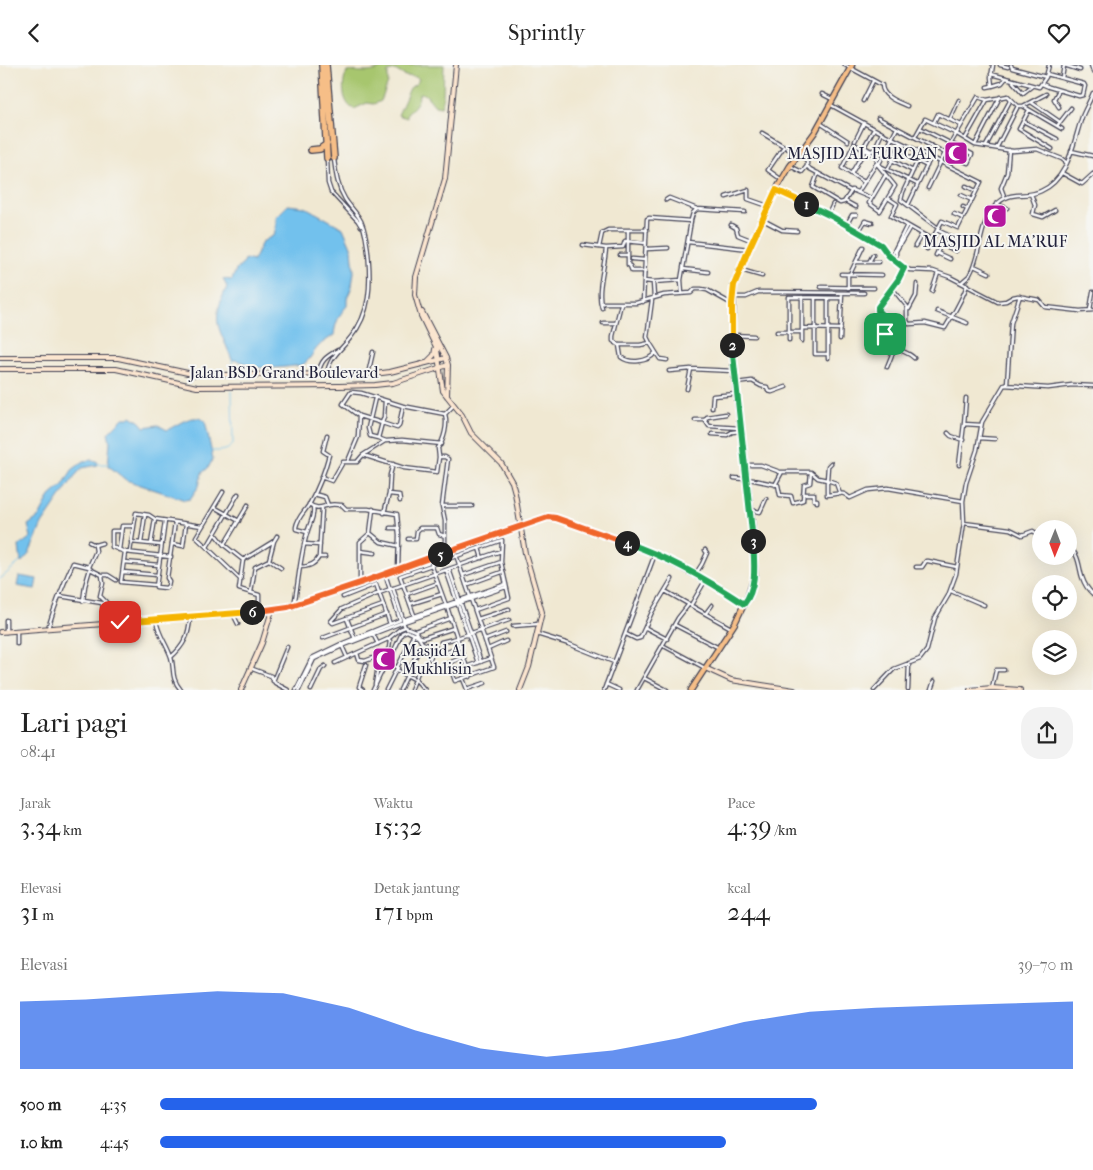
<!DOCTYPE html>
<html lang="id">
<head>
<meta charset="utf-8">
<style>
	body { margin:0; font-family:"IM FELL French Canon",serif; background:#f2f2f2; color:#222; height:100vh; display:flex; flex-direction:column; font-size:19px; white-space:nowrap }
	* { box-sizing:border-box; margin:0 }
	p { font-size:16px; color:#767676 }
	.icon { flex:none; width:28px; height:28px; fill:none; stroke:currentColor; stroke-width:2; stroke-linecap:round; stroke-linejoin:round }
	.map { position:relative; height:625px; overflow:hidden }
	.details { display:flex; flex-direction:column; background:#fff; flex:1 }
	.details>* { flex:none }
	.needle { width:32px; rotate:181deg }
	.tools { position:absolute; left:1032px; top:455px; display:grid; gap:10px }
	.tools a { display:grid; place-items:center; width:45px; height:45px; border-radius:50%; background:#fff; box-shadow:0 5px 20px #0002; font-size:25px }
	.pin { position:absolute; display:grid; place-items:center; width:42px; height:42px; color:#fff; margin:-21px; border-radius:10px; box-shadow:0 2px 8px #0006 }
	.km { position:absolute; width:25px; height:25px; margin:-12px; border-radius:50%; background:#222; color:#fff; font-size:14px; line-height:25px; text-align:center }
	.round { display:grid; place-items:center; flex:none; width:52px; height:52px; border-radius:20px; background:#f2f2f2 }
	.summary { display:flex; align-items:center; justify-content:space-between; height:85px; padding:0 20px }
	h1 { font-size:28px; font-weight:600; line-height:38px }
	.stats { display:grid; grid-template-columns:repeat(3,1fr); gap:8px; height:85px; padding:5px 20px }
	.stats div { display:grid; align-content:center }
	.stats b { font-size:25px; font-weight:600 }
	.stats small { font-size:14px; font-weight:400 }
	.stats p { font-size:14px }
	.chart { height:140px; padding:10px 20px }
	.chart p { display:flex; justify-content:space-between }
	.chart svg { width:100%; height:90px; margin-top:5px; fill:#2563eb; opacity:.7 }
	ul { padding:0 20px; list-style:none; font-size:16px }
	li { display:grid; grid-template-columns:80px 60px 1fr; align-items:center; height:38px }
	li i { height:12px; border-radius:6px; background:#2563eb }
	header { display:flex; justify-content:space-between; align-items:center; height:65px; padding:0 20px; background:#fff; font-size:22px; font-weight:600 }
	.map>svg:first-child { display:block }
	.green { fill:#a7c66e; stroke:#647454 }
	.water { fill:#72c1ed; stroke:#4a7294 }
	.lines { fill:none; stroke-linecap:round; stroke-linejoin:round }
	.stream { stroke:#72c1ed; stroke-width:1 }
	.street-casing { stroke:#414052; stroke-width:5 }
	.secondary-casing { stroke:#414052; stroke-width:6 }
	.primary-casing { stroke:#414052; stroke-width:7 }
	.highway-casing { stroke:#414052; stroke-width:8 }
	.street { stroke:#fff; stroke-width:2.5 }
	.secondary { stroke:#fbe5cf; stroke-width:4 }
	.primary { stroke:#f6be87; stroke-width:4.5 }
	.highway { stroke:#f6be87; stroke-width:5.5 }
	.split-1-casing { stroke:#fff; stroke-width:10 }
	.split-2-casing { stroke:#fff; stroke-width:10 }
	.split-3-casing { stroke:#fff; stroke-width:10 }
	.split-4-casing { stroke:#fff; stroke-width:10 }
	.split-5-casing { stroke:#fff; stroke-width:10 }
	.split-6-casing { stroke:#fff; stroke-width:10 }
	.split-7-casing { stroke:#fff; stroke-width:10 }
	.split-1 { stroke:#22a559; stroke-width:6 }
	.split-2 { stroke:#f5b400; stroke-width:6 }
	.split-3 { stroke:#22a559; stroke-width:6 }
	.split-4 { stroke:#22a559; stroke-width:6 }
	.split-5 { stroke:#f0652b; stroke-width:6 }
	.split-6 { stroke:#f0652b; stroke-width:6 }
	.split-7 { stroke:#f5b400; stroke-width:6 }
	.labels { text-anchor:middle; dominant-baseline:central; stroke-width:4; stroke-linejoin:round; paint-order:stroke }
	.poi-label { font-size:16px; fill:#22223b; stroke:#f6f6f2; text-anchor:end }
	.street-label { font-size:16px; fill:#22223b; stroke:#f6f6f2 }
</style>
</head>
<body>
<header><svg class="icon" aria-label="back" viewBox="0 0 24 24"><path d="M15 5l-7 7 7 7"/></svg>Sprintly<svg class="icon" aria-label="heart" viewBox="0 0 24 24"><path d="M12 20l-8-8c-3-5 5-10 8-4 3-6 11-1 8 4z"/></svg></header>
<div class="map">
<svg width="1093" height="625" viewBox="0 0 1093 625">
	<rect width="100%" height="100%" fill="#f6f6f2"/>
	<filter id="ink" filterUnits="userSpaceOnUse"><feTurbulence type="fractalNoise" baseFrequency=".02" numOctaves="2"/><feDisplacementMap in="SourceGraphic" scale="10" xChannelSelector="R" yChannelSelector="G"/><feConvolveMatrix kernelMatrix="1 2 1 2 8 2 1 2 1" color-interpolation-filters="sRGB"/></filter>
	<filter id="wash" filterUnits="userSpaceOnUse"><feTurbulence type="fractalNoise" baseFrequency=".0096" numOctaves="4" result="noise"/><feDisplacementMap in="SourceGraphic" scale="20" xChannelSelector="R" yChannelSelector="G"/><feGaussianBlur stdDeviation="1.12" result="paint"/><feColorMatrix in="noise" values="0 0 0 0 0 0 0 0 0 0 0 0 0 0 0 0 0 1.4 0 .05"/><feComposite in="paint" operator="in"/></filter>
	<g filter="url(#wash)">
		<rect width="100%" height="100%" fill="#f0e8d2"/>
		<path class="green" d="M383 0H444L443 31 441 42 435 41 426 30 421 28 419 29C419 38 413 43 407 48V53L398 50 410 23 417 18 419 14 416 12 405 11 395 5 388 7V18L381 36 374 39 367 38 354 44C342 39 341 18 347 7 359 5 375 11 383 0Z"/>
		<path class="water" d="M288 140 305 142 343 163 352 184 354 207 352 221 347 234V241C339 249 335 259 334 270 329 274 322 277 318 282 312 288 310 296 302 300 286 302 266 305 251 301 244 298 240 295 232 295 220 262 209 259 227 222L223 214 232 215 236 205 244 198 245 194 253 196 262 177 274 170 276 162V152Z
			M131 351 140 357 144 362 158 360 167 365C178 360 193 347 205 356L213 394 208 403 202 408 199 421 190 434 185 435 126 415C119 410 115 405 108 401L110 377 108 368 123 353H129Z
			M91 395 97 396 98 400 82 403 74 412 42 459 29 489 21 498 19 481 31 472 28 460 39 452 50 431 63 420 72 405 84 396Z
			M19 511 37 514 35 524 17 521Z"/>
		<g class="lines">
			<path class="stream" d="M232 295 233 306
				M211 386C219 386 228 387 233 379L232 326
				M97 399H108
				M0 514 20 497"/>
		</g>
	</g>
	<g filter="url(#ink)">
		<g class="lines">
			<g class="street-casing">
				<path id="street" d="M845 0 882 20C882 32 898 37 907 41
					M993 0 991 12 992 21 1002 18 1006 13
					M1000 0 1008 2
					M1011 0 1012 3 1046 12
					M1064 0 1080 5
					M1091 0 1093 6
					M991 9 1039 22 1046 12 1049 0
					M1062 13 1064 0
					M1013 17 1023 28 1032 21
					M1042 19 1049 22 1079 31 1083 30 1085 21 1084 19 1047 9
					M987 22 992 21
					M1059 25 1054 34 1059 42
					M822 29 832 34
					M863 36 873 16
					M1031 37 1060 57
					M831 40 882 68 981 117 958 163 942 156 927 184
					M1023 41 1046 29
					M1029 45 1019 64 1052 84
					M878 53 945 88
					M950 54 959 35
					M1023 56 1057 74
					M934 57 938 49 961 60
					M820 58 848 76
					M1057 61 1071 43
					M920 63 972 89 968 98 958 93
					M874 64 865 80 866 83 871 86 874 85 882 68
					M762 68 807 95V101L810 104 851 126
					M915 72 925 54 957 69 975 80 1000 32
					M965 74 987 35
					M855 76 864 58
					M975 80 1013 86 1037 84 1062 94 1067 98
					M986 81 1011 34
					M997 82 1018 41
					M897 86 927 101
					M1071 86 1093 91
					M327 94 328 118 331 127 358 156 361 161
					M892 95 913 106
					M917 97 903 127 901 135 938 163
					M879 99 897 63
					M790 101 802 107 807 101
					M888 104 901 78
					M818 108 813 122 840 138 844 137 852 125 871 133
					M1062 108 1082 119 1093 109
					M851 109 865 85
					M782 115 768 105 783 83
					M864 117 842 103 854 79 877 92V99L895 121 880 146 869 138 885 111
					M966 121 976 126
					M928 123 945 88 978 32 987 35 1008 31 1018 41H1023L1062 64
					M776 125 831 151 881 180 889 191 903 203 910 205 933 206 950 212 998 237 1006 236 1013 232 1018 231 1039 235 1045 242 1080 246 1093 245
					M858 127 876 99 917 119
					M1031 129 1035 140 1033 149 1043 152 1055 145
					M961 130 972 135
					M1004 131 1001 123 1007 108 1009 85
					M726 132 748 125V134L768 141
					M888 133 897 139 891 151 931 174
					M666 135 669 133 697 144 745 147
					M845 136 856 142
					M996 139 1007 143
					M908 140 931 92
					M963 142 967 144
					M954 149 963 153
					M828 150 833 139
					M691 155 693 148 697 144
					M763 155 782 165 797 166
					M847 159 852 150H856
					M731 160 736 163 738 170 753 176
					M628 165V200L630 201 632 206H645
					M937 165 958 175
					M859 166 865 156 872 158
					M688 177 749 184
					M942 179 956 186
					M583 180 606 183
					M915 181 922 169
					M599 182 602 168 608 165H647
					M646 184 668 183
					M893 188 907 160
					M937 188 950 194
					M620 190H628
					M936 190 946 169
					M896 191V186L910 162
					M632 194 645 195
					M856 197H879
					M869 197 873 190
					M974 201 989 208
					M903 203 898 215 878 244 884 252 881 262 882 266C888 271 889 279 895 282 902 287 908 287 914 293
					M683 204 708 207
					M741 205 762 211
					M841 209 882 210
					M850 209 863 182
					M644 216 653 217 681 215
					M653 217 654 233
					M962 217 969 211 972 205C981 185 980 158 995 141 1010 124 1024 134 1041 126 1069 114 1073 78 1082 52 1085 44 1090 36 1093 28
					M821 222 874 223
					M848 223V209
					M892 223 909 244 916 231 917 219
					M932 226 938 208
					M734 232H746L758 227 864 228
					M815 233V289H828
					M828 233V293
					M643 237 647 154 649 153 691 156 681 215 682 229
					M601 238H636L664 230 691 228 695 224H701L707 225 732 239
					M621 239 613 271V276L619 280H640L650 278 647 272 652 235
					M602 243C596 226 605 202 606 183L623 182 625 176 646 178
					M907 243V256L909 259 925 258 945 263C953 249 962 236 967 220
					M1090 245 1093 227
					M937 246 967 258
					M872 256 878 255 882 259
					M603 258H616
					M802 263 841 264
					M777 267H802
					M733 270 754 271
					M840 274 842 228
					M789 275V232L841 233
					M802 276V232
					M650 278 660 294 667 295
					M619 280 621 292C630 299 648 297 655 288
					M887 302 895 282
					M669 306 691 304
					M368 309 373 287
					M319 310C319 296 327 291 338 285
					M327 310C328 293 342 284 351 272 360 261 366 246 368 233 371 214 369 174 361 156 357 148 350 142 345 134 337 121 336 108 334 94
					M736 318 752 316 761 321 767 322 768 326 772 327 786 322
					M1007 319 1011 258 1020 231
					M687 324 691 304 734 306
					M375 333 368 363 370 371 378 373
					M966 333 964 359 981 360
					M385 336 384 352 382 358 397 363 399 361 403 341
					M712 343 713 331 736 329
					M445 349 454 340
					M695 355H705L709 361 740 363
					M705 355 707 352 726 349
					M948 368 951 371 963 375
					M712 369 727 370 732 367 741 366
					M979 373 995 374
					M442 379 402 375 386 376 378 373 382 358 359 351 343 339 351 327 361 328 403 341 445 349
					M363 390 404 403 437 407 439 392 438 383C444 375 448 360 445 349
					M440 392H445L448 394 442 441 445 456V487
					M348 396 358 372 359 351
					M745 400H761L780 407H811L818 413 827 415 828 401 831 398
					M959 400 964 359
					M321 412 332 416 343 397H357L363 390 385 376
					M734 413 754 415 778 420 780 430 791 431 793 438 803 435 804 420 810 418 811 407
					M775 420 782 407
					M223 427 196 472 241 515
					M314 429 325 432 328 440
					M389 429 399 430 400 436
					M803 429H814V435H817V437
					M840 429 836 418 827 415V430C831 430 841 427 844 429 847 430 848 432 850 433L868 425 888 423 963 436
					M309 439C317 445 321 442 329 440 333 439 338 440 342 440L346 444H368L397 449 399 470 398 504
					M442 441H472
					M214 442 239 456
					M751 445 760 447 766 434
					M384 448 389 429 390 410 393 399
					M165 456 156 522 166 523 168 521 169 516 167 513 175 457
					M964 458 1010 464 1022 470 1033 466 1041 471
					M390 463H399
					M121 466H112V482L125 487 171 492
					M307 467 296 464V462C298 451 305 447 310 438 318 424 325 405 329 390L323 386 327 370
					M370 468 381 477 399 481
					M215 469 224 480 243 495
					M408 474H416L417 466 420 463H437L439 469 445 471
					M131 477 161 480
					M141 478 145 450
					M151 479 155 454
					M173 479 183 481 186 459
					M304 479 320 480
					M95 480 102 478
					M224 480 248 440
					M207 482 238 429
					M479 483 482 493
					M1069 484C1079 487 1079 503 1082 512 1084 518 1088 525 1093 529
					M119 485 122 461H134
					M360 486 375 488
					M125 487 121 517 156 520
					M130 487 136 448 149 450 155 454 202 461
					M456 490 494 602 455 616 452 607 491 593
					M319 492H325
					M269 495 281 503
					M124 497 159 500
					M431 499 446 540
					M300 502C308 502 315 500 319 492L322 443
					M916 502H922L926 496H928L957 502
					M90 504 102 510 103 518 100 531 106 537 103 539
					M449 504 481 597
					M446 505 478 598
					M123 507 157 510
					M385 509 400 555
					M102 510H108L116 515
					M463 510 501 497
					M695 510 702 499 707 488 705 485
					M360 518V477L370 468 373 444
					M466 520 502 507
					M393 523 403 554
					M665 526 731 563
					M951 526 984 540
					M251 527 255 502 269 495 274 476 277 471
					M407 529 438 518
					M60 531 102 538 106 558
					M343 532 376 519 390 559
					M83 536 85 521 90 504 89 502 96 486 95 480 89 477
					M410 539 442 529
					M294 540C299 515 300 489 308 465 310 458 315 450 313 442
					M383 540 333 558 331 556 342 544 379 528 501 486
					M691 540 705 516
					M447 542 470 612
					M259 547V530L239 524 243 495 274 476
					M706 548 712 540
					M233 549 238 559
					M414 550 400 511 502 475 501 497 509 533 475 545
					M347 554 355 574
					M478 554 509 544
					M156 555C158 569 166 578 171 592 175 605 170 612 181 625
					M403 555 506 519
					M403 557 405 562 415 566 451 553
					M404 557 506 522
					M675 560 719 583
					M513 561 539 559
					M48 563C55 540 63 520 73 498L89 502
					M646 563 667 574
					M17 566V579
					M415 566 418 571 423 573 454 563
					M6 567V555
					M373 569 378 579
					M537 569 569 579 614 597
					M626 569 636 574 640 573 652 547 672 514
					M323 573 387 549
					M388 574 400 564 405 562
					M485 575 506 567
					M441 577 457 573 509 555
					M342 581 347 592
					M664 581 705 603
					M488 584 506 576
					M445 588 460 582
					M171 592C184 581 189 570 190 553
					M430 594 433 582
					M335 598 388 574 390 576 389 583 386 588 365 596 359 595 357 588
					M388 599 402 568 407 566 413 569
					M446 599 464 592
					M250 603 271 611 275 618 288 625
					M397 605 416 615 425 625
					M644 613 667 625
					M463 614 467 624 485 618
					M273 616 287 582
					M606 619 619 625
					M375 620 378 601
					M992 623 996 605H1004
					M296 625 312 593 341 579 400 555
					M299 625 314 594 342 581 401 558
					M311 625 321 604 325 601
					M363 625 359 622 366 600
					M373 625 385 600 390 599 398 603
					M386 625 414 569 419 573 422 578 437 583
					M400 625 422 578
					M411 625 420 602
					M604 625 655 489
					M637 625 678 553 689 539
					M874 625 894 604 920 594 927 585 935 553 948 531 956 509 964 458 963 436 966 418 977 385 982 357 1004 320 1048 323 1072 320 1093 321
					M908 625 909 598
					M931 625 934 616"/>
			</g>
			<g class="secondary-casing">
				<path id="secondary" d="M456 0 445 114 416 212 415 230 421 251 437 284 443 326 462 350 471 368 501 398 512 417 515 428 525 488 542 547 529 602 520 625
					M422 247 446 293 448 300 447 331
					M0 293H118L197 310 374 309 390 307 446 293
					M428 296 434 290 435 284
					M0 304H116L197 322 339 321 375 320 393 318 448 300
					M0 567 259 547 288 542 360 519 547 452 556 453 655 489 721 524 744 539
					M705 603 731 615 794 625
					M241 625 262 578 272 545
					M970 625 992 623 1020 625"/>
			</g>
			<g class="primary-casing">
				<path id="primary" d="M691 625 735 558 748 531 755 509 752 459 734 306 732 270 734 220 748 186 776 125 790 101 815 67 852 0"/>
			</g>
			<g class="highway-casing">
				<path id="highway" d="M322 0 327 93
					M326 0 334 93
					M311 85 320 84 327 79"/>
			</g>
			<use href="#street" class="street"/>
			<use href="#secondary" class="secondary"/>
			<use href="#primary" class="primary"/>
			<use href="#highway" class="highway"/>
		</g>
	</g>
	<g class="lines" filter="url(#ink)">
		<g class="split-1-casing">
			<path id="split-1" d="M806 139 831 151 881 180 889 191 904 203 898 215 878 242V246L884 252 881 264 885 269"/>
		</g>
		<g class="split-2-casing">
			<path id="split-2" d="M732 280V239L734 220 748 186 776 125 806 139"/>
		</g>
		<g class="split-3-casing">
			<path id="split-3" d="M732 280 753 476"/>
		</g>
		<g class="split-4-casing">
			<path id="split-4" d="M627 478C668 492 708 515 744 539 758 521 754 497 753 476"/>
		</g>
		<g class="split-5-casing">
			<path id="split-5" d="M440 489 548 452 556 453 627 478"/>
		</g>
		<g class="split-6-casing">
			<path id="split-6" d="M252 547 288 542 360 518 440 489"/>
		</g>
		<g class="split-7-casing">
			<path id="split-7" d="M120 557 252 547"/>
		</g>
		<use href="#split-1" class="split-1"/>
		<use href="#split-2" class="split-2"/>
		<use href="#split-3" class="split-3"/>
		<use href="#split-4" class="split-4"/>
		<use href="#split-5" class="split-5"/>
		<use href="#split-6" class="split-6"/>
		<use href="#split-7" class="split-7"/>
	</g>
	<defs>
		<g id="mosque-square" transform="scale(1.25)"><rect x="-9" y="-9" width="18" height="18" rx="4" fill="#b5179e" stroke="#f6f6f2"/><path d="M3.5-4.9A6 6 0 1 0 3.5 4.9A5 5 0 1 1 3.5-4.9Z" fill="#fff"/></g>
	</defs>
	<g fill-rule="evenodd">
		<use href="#mosque-square" x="956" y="88"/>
		<use href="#mosque-square" x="995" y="151"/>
		<use href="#mosque-square" x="384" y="594"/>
	</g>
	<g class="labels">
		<g class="poi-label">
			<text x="938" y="88">MASJID AL FURQAN</text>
			<text x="995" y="176" text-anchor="middle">MASJID AL MA'RUF</text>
			<text x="402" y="585" text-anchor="start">Masjid Al<tspan x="402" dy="18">Mukhlisin</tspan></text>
		</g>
		<g class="street-label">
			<text x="284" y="307">Jalan BSD Grand Boulevard</text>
		</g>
	</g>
</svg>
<div class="tools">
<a><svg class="needle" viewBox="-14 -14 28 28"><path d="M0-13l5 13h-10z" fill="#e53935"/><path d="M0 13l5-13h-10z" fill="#767676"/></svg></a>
<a><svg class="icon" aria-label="locate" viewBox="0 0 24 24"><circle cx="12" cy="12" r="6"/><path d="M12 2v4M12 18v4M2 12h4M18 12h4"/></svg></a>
<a><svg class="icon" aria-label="layers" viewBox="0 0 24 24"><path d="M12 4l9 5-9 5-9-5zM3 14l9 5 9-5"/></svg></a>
</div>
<div class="pin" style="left:885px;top:269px;background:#1e9e55"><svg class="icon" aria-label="arrive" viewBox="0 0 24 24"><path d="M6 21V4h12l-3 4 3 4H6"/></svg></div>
<div class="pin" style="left:120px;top:557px;background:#d93025"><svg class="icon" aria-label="check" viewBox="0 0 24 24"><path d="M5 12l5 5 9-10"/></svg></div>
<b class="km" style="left:806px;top:139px">1</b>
<b class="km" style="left:732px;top:280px">2</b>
<b class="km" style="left:753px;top:476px">3</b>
<b class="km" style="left:627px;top:478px">4</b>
<b class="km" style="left:440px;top:489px">5</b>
<b class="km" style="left:252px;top:547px">6</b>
</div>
<section class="details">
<div class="summary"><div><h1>Lari pagi</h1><p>08:41</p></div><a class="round"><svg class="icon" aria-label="share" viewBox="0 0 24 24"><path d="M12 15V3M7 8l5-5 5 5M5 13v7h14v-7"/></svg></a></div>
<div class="stats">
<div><p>Jarak</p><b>3.34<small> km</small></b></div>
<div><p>Waktu</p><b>15:32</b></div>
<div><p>Pace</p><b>4:39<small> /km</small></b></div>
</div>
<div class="stats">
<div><p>Elevasi</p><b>31<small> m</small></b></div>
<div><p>Detak jantung</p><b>171<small> bpm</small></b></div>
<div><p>kcal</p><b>244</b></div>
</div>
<div class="chart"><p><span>Elevasi</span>39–70 m</p>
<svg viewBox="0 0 160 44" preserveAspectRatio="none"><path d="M0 44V11L10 10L20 8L30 6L40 7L50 14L60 25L70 34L80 38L90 35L100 29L110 21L120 16L130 14L140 13L150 12L160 11V44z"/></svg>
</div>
<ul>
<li><b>500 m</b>4:35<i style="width:72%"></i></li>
<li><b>1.0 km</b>4:45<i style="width:62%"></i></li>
</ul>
</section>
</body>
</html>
